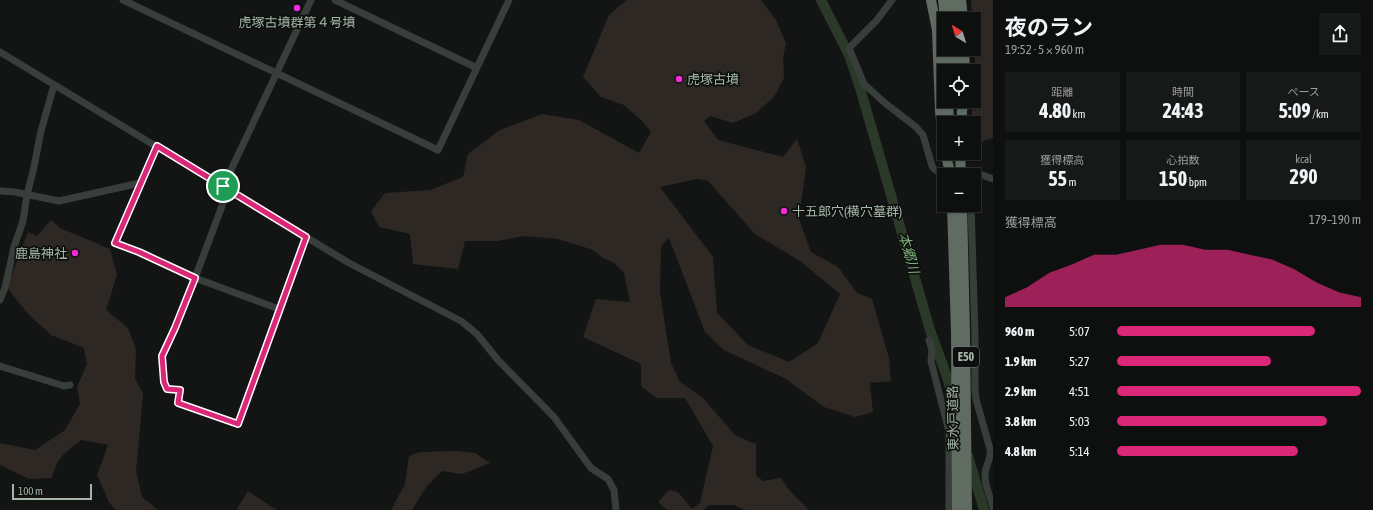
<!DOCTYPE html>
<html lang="ja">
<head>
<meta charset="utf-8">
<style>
	body { margin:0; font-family:"Asap Condensed","Noto Sans JP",sans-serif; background:#171918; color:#f1f3f6; height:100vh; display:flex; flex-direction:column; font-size:15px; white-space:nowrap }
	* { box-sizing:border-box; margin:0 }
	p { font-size:13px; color:#9b9d9e }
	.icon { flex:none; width:22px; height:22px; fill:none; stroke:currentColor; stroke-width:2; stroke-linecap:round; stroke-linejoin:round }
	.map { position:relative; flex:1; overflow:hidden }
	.details { display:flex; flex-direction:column; background:#0e100f; width:380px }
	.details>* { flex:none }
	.needle { width:26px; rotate:322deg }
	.fabs { position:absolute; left:937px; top:12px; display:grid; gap:8px }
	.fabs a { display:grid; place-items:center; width:44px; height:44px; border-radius:0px; background:#0e100f; box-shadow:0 1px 3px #0004,0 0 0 1px #2e302f; font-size:20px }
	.scale { position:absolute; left:12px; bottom:10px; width:80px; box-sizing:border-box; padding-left:4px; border:2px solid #a4b6a7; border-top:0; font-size:11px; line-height:14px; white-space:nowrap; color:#a4b6a7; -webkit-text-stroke:3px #0e100f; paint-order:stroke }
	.pin { position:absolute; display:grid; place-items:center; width:34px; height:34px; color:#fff; margin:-17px; border:2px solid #fff; border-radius:50%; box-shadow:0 1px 4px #0007 }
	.round { display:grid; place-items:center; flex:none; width:42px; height:42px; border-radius:0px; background:#171918 }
	.summary { display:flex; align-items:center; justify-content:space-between; height:68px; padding:0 12px }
	h1 { font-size:22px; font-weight:700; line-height:30px }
	.metrics { display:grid; grid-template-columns:repeat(3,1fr); gap:6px; height:68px; padding:4px 12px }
	.metrics div { display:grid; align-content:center; border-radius:0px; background:#171918; text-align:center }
	.metrics b { font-size:20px; font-weight:700 }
	.metrics small { font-size:11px; font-weight:400 }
	.metrics p { font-size:11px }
	.chart { height:112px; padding:8px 12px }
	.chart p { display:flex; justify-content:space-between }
	.chart svg { width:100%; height:72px; margin-top:4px; fill:#db2777; opacity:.7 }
	ul { padding:0 12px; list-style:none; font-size:13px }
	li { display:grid; grid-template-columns:64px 48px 1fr; align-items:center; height:30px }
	li i { height:10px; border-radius:5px; background:#db2777 }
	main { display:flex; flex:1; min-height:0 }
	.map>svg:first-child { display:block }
	.green { fill:#2d2823; fill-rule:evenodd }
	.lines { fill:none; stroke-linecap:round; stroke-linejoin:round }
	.river { stroke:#2b3929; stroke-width:10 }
	.minor { stroke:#383f3b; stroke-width:7 }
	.highway { stroke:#606b62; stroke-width:10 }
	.route-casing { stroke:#fff; stroke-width:8 }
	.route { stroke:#db2777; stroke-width:5 }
	.poi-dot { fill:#f52bd9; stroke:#0e100f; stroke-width:1.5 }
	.labels { text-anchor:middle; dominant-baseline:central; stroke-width:3.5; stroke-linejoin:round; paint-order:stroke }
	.shield { fill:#0e100f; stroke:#778479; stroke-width:1 }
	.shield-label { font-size:12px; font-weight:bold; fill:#a4b6a7 }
	.poi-label { font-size:13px; fill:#a4b6a7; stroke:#0e100f; text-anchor:start }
	.street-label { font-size:13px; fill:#a4b6a7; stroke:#0e100f }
	.water-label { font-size:14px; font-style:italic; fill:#7eb27a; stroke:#0e100f }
</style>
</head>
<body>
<main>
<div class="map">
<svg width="993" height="510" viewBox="0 0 993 510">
	<rect width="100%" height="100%" fill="#131514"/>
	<path class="green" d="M627 0H761L776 20 786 43 783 58 784 78 774 97 756 113 733 123 710 116 704 121 718 140 783 157 797 139 806 167 799 219 811 252 838 267 857 293 872 299 889 358 891 381 870 383 873 412 855 417 824 407 786 379 724 350 705 332 669 238 661 246 660 292 671 363 680 382 702 397 736 436 756 444V475L763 481 781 478 790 491 809 510H745L734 505H709L704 510H667L658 502 669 490 678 492 692 509 700 503 713 446 685 398H656L641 386V364L583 337 596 299 630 302 624 273 614 263 603 258 593 250 587 248 558 239 525 236 497 241H465L458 269 413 264 410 234 379 227 371 211 385 193 430 190 463 177 468 154 500 130 542 114 579 120 639 153 651 132 642 121 624 105 601 97 583 77 609 15ZM697 179 708 181 755 234 800 261 840 294 818 343 789 362 748 345 717 313 713 257 660 187Z
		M971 0H993V138L974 144V123H971L973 101H974L975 64 974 19H972Z
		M51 220 60 228 110 249 117 275 106 310 128 328 136 349 135 378 143 394 136 471 142 497 158 510H115L109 502 97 475 108 445 81 440C64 453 58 456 52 478L29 479 0 465V443L35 450 65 430 80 404 77 387 87 364 84 348 51 335 28 314 9 290V282L28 232 37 236Z
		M456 451 475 453 490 463 462 474 442 471 427 486 412 510H391L405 484 409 456 420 452Z
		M248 491 270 506 278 510H236Z"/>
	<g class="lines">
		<path class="river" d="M821 0 849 55 860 88 930 330 946 374 955 406
			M968 456 984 510"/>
		<path class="minor" d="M123 0 438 150 509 0
			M335 0 477 68
			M892 0 877 20 849 48 864 84 885 103 916 127 923 135 932 166C935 172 940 172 947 173
			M0 52 349 263 461 321 477 334 498 360 554 417 591 468 608 479 614 490 616 510
			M157 147 115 243 139 252 195 278 279 309
			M965 173H977L993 179
			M223 187 311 0
			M228 190 195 278 175 328 162 356 164 382 167 389 180 390 178 403 238 424 306 237
			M0 191 15 192 59 201 140 183
			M971 205 975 336V389L976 399 990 449C992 458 986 464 985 473 984 484 990 497 993 507
			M0 300 5 288 14 247 23 221 27 195 34 167 41 131 54 85
			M929 340 932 350 931 361 949 432V510
			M0 366 64 386 70 385"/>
		<path class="highway" d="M931 0 937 30 940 111 944 147
			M943 0 945 19
			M953 0 954 19
			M961 0 963 19
			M946 49 947 71
			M955 49 956 71
			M964 49 965 71
			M948 101 949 123
			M961 123 963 101
			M945 153 951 175
			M960 153 961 175
			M952 205 956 333 957 510
			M962 205 965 333 967 510"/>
	</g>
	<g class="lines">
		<g class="route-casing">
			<path id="route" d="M157 146 306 237 238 424 178 403 180 390 167 389 164 382 162 356 175 328 195 278 139 252 115 243Z"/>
		</g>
		<use href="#route" class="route"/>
	</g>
	<g class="poi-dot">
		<circle cx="297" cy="8" r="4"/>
		<circle cx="679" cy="79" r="4"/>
		<circle cx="784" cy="211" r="4"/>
		<circle cx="75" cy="253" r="4"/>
	</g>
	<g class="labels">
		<rect class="shield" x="953" y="347" width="26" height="20" rx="3"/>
		<g class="shield-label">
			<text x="966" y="357">E50</text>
		</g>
		<g class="poi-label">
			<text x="297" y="22" text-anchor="middle">虎塚古墳群第４号墳</text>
			<text x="687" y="79">虎塚古墳</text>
			<text x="792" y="211">十五郎穴(横穴墓群)</text>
			<text x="67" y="253" text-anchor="end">鹿島神社</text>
		</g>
		<g class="street-label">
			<text transform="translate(953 418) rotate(-91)">東水戸道路</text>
		</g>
		<g class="water-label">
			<text transform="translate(909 253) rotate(74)">本郷川</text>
		</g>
	</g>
</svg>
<div class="fabs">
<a><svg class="needle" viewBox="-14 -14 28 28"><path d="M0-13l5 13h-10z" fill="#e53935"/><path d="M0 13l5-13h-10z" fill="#9b9d9e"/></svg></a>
<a><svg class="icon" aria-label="locate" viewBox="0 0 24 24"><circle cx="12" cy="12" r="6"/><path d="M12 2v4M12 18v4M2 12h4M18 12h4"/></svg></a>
<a>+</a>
<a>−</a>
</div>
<div class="scale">100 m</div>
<div class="pin" style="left:223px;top:186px;background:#1e9e55"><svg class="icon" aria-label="arrive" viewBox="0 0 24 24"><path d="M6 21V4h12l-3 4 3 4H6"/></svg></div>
</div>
<section class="details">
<div class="summary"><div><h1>夜のラン</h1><p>19:52 · 5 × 960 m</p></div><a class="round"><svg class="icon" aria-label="share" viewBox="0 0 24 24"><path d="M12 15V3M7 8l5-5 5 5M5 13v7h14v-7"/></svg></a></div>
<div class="metrics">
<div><p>距離</p><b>4.80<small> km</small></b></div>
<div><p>時間</p><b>24:43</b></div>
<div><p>ペース</p><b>5:09<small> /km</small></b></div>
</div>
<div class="metrics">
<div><p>獲得標高</p><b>55<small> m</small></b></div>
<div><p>心拍数</p><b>150<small> bpm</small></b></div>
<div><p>kcal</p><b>290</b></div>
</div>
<div class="chart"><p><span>獲得標高</span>179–190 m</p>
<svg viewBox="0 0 160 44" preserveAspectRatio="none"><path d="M0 44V38L10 32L20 23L30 18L40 12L50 12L60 9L70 6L80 6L90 9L100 9L110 12L120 15L130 21L140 29L150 35L160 38V44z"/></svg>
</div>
<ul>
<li><b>960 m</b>5:07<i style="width:81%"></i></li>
<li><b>1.9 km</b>5:27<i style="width:63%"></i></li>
<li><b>2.9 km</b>4:51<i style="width:100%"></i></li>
<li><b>3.8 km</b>5:03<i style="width:86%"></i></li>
<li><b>4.8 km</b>5:14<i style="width:74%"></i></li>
</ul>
</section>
</main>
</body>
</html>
